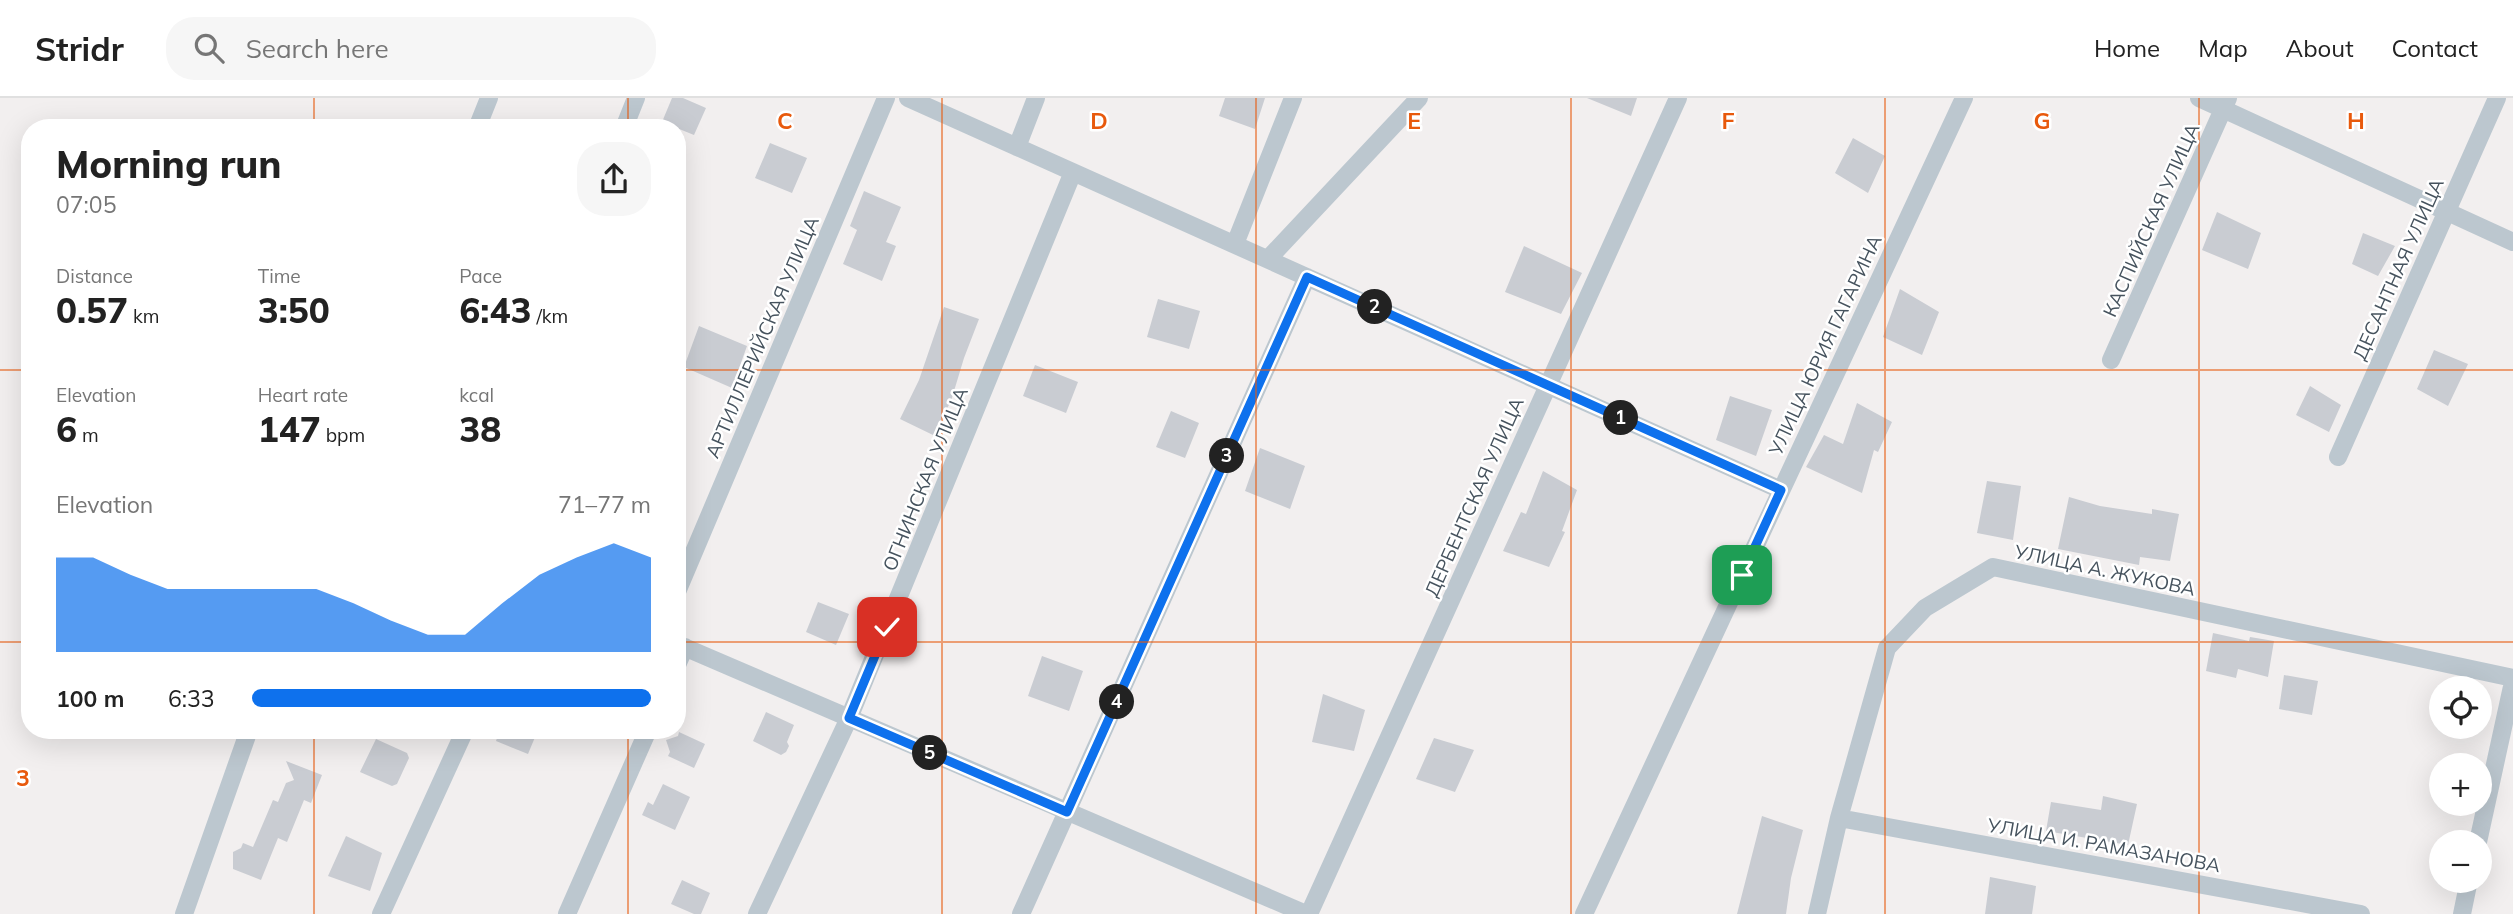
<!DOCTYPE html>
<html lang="en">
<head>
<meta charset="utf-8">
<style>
	body { margin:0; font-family:Mulish,sans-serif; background:#f6f6f6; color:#222; height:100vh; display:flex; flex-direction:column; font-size:26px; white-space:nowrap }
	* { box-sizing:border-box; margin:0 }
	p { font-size:23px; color:#767676 }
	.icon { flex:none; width:38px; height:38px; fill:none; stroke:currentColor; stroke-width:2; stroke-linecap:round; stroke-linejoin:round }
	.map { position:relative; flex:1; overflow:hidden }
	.panel { position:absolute; left:21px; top:21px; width:665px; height:620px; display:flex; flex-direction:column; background:#fff; border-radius:28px; box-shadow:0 7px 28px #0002 }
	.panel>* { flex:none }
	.buttons { position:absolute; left:2429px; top:578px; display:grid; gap:14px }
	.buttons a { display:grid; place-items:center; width:63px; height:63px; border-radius:50%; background:#fff; box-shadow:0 7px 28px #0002; font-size:35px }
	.pin { position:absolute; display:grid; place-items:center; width:60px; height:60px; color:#fff; margin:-30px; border-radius:14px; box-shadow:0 4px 10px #0006 }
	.km { position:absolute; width:35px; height:35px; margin:-18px; border-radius:50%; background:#222; color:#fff; font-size:19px; line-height:35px; text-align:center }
	.round { display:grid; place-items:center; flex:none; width:74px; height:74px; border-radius:28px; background:#f6f6f6 }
	.head { display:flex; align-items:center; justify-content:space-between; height:119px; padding:0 35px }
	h1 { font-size:38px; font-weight:800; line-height:52px }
	.figures { display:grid; grid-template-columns:repeat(3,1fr); gap:10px; height:119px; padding:7px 35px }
	.figures div { display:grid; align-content:center }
	.figures b { font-size:35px; font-weight:800 }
	.figures small { font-size:19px; font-weight:400 }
	.figures p { font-size:19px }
	.chart { height:196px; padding:14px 35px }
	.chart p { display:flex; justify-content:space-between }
	.chart svg { width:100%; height:126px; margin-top:7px; fill:#0e71ed; opacity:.7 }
	ul { padding:0 35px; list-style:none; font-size:23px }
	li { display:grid; grid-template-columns:112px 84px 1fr; align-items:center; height:52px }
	li i { height:18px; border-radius:9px; background:#0e71ed }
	header { display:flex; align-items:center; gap:42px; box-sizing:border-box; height:98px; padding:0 35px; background:#fff; border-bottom:2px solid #e0e0e0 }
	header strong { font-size:33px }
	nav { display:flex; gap:38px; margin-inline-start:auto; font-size:24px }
	.search { width:490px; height:63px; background:#f6f6f6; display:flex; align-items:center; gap:18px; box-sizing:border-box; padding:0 24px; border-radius:28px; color:#767676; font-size:26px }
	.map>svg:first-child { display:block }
	.building { fill:#c9ccd2 }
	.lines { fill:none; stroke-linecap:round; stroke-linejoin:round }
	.minor { stroke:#bcc7cf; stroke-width:18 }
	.route-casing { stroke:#fff; stroke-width:14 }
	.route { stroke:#0e71ed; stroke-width:9 }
	.grid { fill:none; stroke:#e8590c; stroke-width:2; stroke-opacity:0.55 }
	.labels { text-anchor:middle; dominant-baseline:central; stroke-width:5; stroke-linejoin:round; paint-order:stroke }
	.street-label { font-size:19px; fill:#46535e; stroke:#fff }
	.grid-label { font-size:23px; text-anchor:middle; font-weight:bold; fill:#e8590c; stroke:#fff; stroke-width:5; stroke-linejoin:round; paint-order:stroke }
</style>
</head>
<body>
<header>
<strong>Stridr</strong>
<div class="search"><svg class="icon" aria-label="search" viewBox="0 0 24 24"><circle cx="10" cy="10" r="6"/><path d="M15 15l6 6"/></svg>Search here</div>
<nav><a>Home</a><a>Map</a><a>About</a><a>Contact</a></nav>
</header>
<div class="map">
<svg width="2513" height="816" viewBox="0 0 2513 816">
	<rect width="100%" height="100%" fill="#f2efef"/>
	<path class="building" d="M672 0H683L706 10 694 37 662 24Z
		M1225 0H1265L1255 31 1219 18Z
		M1587 0H1637L1631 18Z
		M1853 40 1885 58 1868 95 1835 75Z
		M770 45 807 60 792 95 755 80Z
		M864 93 901 109 886 144 896 148 882 183 843 166 857 132 850 128Z
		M2217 114 2261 135 2248 171 2202 152Z
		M2363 135 2395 148 2378 178 2352 166Z
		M1524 148 1582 175 1561 216 1505 194Z
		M1900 191 1939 214 1922 257 1883 239Z
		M1158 201 1200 213 1189 251 1147 239Z
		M944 209 979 221 964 260 951 303 933 337 900 321 919 282Z
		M699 228 747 248 732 290 684 269Z
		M2434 252 2468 266 2448 308 2417 291Z
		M1035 267 1078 284 1066 315 1023 298Z
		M2310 288 2341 307 2329 334 2296 317Z
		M1730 298 1772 312 1756 358 1716 342Z
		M1857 305 1892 324 1878 354 1874 352 1862 395 1806 369 1824 337 1843 346Z
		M1171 313 1199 325 1185 360 1156 349Z
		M1260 350 1305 368 1290 411 1245 393Z
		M1543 373 1577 392 1562 433 1565 434 1549 469 1503 453 1521 414 1526 416Z
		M1987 383 2021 388 2013 442 1977 435Z
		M2069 399 2100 408 2152 416V411L2179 416 2170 463 2140 459 2139 467 2058 451Z
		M818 504 849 516 836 547 806 534Z
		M2213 535 2249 543 2250 539 2274 543 2268 579 2238 571 2236 580 2206 573Z
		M1042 558 1083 573 1069 613 1028 598Z
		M2284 577 2318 583 2312 617 2279 611Z
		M1323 596 1365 612 1354 653 1312 644Z
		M766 614 794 627 787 644 789 648 786 654 781 657 753 643Z
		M500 632H538L528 656 496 643Z
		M679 634 705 646 694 670 668 658 670 654 666 642 678 638Z
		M1434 640 1474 652 1455 694 1416 681Z
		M376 641 407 655 409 660 397 686 392 688 360 674Z
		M286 663 322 677 311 705 304 702 287 744 278 740 261 782 233 771V754L241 750 243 745 253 749 273 702 278 704 286 685 294 682Z
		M663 686 690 699 675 732 642 717 648 704 653 707Z
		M2103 698 2137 706 2128 747 2046 733 2051 704 2101 712Z
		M1762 718 1803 732 1791 780 1786 816H1737Z
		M346 738 382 755 370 793 328 778Z
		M1990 779 2036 788 2032 816H1985Z
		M682 782 710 795 701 816H694L671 806Z"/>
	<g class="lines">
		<path class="minor" d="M908 0 1781 392
			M2199 0 2513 144
			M477 30 489 0
			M624 30 636 0
			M1017 49 1036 0
			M1235 146 1293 0
			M1268 161 1419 0
			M2111 262 2228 0
			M2338 359 2497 0
			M677 494 886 0
			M677 546 1306 816
			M677 567 685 549
			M1839 720 2361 816
			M2478 744 2513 584
			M184 816 249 632
			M381 816 465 632
			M567 816 648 632
			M757 816 849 620 1073 74
			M1021 816 1307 179
			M1309 816 1678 0
			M1584 816 1964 0
			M1817 816 1839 720 1887 550 1925 510 1993 469 2513 580
			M2462 816 2469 782"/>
	</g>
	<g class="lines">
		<g class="route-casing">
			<path id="route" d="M887 529 849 620 1067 714 1307 179 1781 392 1742 477"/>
		</g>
		<use href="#route" class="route"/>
	</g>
	<path class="grid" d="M314 0V30M628 0V30M942 0V816M1256 0V816M1571 0V816M1885 0V816M2199 0V816M0 272H30M677 272H2513M0 544H30M677 544H2513M314 632V816M628 632V816"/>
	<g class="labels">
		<g class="street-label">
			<text transform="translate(2151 122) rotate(-66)">КАСПИЙСКАЯ УЛИЦА</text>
			<text transform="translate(2398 171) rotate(-66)">ДЕСАНТНАЯ УЛИЦА</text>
			<text transform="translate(762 239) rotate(-67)">АРТИЛЛЕРИЙСКАЯ УЛИЦА</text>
			<text transform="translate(1825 247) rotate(-65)">УЛИЦА ЮРИЯ ГАГАРИНА</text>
			<text transform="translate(925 381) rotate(-68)">ОГНИНСКАЯ УЛИЦА</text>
			<text transform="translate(1474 399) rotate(-66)">ДЕРБЕНТСКАЯ УЛИЦА</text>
			<text transform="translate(2105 472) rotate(12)">УЛИЦА А. ЖУКОВА</text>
			<text transform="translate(2104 747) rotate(10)">УЛИЦА И. РАМАЗАНОВА</text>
		</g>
	</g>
	<g class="grid-label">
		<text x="785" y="31">C</text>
		<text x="1099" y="31">D</text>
		<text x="1414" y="31">E</text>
		<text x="1728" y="31">F</text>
		<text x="2042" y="31">G</text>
		<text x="2356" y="31">H</text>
		<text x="23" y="688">3</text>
	</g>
</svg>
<div class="buttons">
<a><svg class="icon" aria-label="locate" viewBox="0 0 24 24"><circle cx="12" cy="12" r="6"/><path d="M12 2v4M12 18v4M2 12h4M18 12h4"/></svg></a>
<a>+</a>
<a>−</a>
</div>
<div class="pin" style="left:1742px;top:477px;background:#1e9e55"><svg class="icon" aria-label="arrive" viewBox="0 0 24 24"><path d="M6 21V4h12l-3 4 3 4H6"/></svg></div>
<div class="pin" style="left:887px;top:529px;background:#d93025"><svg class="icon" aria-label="check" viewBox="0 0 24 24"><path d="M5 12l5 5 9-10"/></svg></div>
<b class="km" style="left:1621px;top:320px">1</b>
<b class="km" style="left:1375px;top:209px">2</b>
<b class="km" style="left:1227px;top:358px">3</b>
<b class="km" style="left:1117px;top:604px">4</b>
<b class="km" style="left:930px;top:655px">5</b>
<section class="panel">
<div class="head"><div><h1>Morning run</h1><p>07:05</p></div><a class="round"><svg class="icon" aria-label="share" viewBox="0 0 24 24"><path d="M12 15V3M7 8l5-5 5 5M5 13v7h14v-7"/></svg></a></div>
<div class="figures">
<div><p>Distance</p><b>0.57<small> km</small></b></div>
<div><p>Time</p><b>3:50</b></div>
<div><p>Pace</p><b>6:43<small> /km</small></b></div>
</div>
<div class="figures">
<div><p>Elevation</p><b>6<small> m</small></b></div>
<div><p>Heart rate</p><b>147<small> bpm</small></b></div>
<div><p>kcal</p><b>38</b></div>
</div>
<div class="chart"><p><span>Elevation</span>71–77 m</p>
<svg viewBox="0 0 160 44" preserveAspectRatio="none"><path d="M0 44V11L10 11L20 17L30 22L40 22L50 22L60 22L70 22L80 27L90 33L100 38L110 38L120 27L130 17L140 11L150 6L160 11V44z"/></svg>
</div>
<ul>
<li><b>100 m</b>6:33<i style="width:100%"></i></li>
</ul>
</section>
</div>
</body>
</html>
